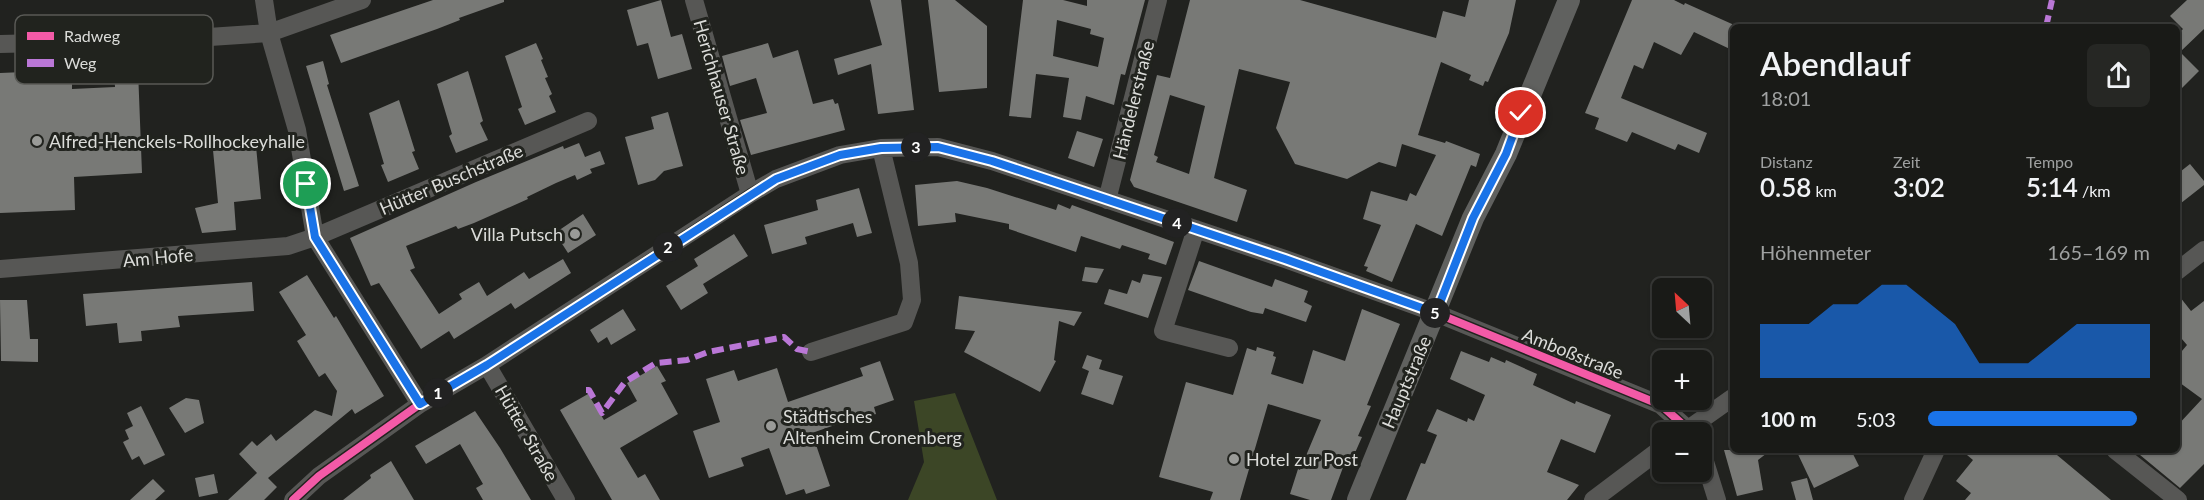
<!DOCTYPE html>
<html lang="de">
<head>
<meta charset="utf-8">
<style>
	body { margin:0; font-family:Lato,sans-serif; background:#262724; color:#f1f3f6; height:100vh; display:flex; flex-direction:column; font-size:22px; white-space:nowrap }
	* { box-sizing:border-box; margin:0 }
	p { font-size:20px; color:#9fa1a1 }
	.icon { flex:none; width:33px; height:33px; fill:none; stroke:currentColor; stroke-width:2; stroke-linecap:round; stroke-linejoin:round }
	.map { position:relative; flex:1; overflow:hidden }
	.side { position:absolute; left:1730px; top:24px; width:450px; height:429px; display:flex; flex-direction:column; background:#191a17; border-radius:9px; box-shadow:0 2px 4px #0004,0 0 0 2px #373836 }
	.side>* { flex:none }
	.needle { width:39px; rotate:334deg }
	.tools { position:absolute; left:1652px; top:278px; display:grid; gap:12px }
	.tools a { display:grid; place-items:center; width:60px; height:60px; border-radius:9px; background:#191a17; box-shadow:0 2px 4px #0004,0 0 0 2px #373836; font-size:30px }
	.pin { position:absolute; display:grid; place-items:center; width:51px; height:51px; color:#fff; margin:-26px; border:3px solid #fff; border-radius:50%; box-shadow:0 2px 6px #0007 }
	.km { position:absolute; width:30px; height:30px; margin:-15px; border-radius:50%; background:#222; color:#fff; font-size:16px; line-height:30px; text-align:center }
	.round { display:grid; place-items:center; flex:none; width:63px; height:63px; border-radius:9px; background:#262724 }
	.headline { display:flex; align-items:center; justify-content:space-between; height:102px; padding:0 30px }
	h1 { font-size:33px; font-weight:600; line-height:45px }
	.figures { display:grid; grid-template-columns:repeat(3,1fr); gap:9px; height:102px; padding:6px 30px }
	.figures div { display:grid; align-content:center }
	.figures b { font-size:26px; font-weight:600 }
	.figures small { font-size:16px; font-weight:400 }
	.figures p { font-size:16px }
	.chart { height:168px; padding:12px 30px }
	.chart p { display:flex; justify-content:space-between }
	.chart svg { width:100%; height:108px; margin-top:6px; fill:#1a73e8; opacity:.7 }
	ul { padding:0 30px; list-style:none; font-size:20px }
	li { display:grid; grid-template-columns:96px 72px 1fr; align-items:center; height:45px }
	li i { height:15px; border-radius:8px; background:#1a73e8 }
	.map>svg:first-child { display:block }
	.green { fill:#3c4626 }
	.building { fill:#787976; fill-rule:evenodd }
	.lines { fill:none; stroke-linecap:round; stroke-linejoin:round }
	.minor { stroke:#575755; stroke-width:18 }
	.major { stroke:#60615f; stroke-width:22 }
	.quiet { stroke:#ba77d6; stroke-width:6; stroke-dasharray:12 6; stroke-linecap:butt }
	.cycleway-casing { stroke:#21231e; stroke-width:11 }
	.cycleway { stroke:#f35aa7; stroke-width:8 }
	.route-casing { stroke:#fff; stroke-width:12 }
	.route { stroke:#1a73e8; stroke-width:8 }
	.poi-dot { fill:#9a9b98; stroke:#21231e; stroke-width:2 }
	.labels { text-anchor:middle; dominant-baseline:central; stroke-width:6; stroke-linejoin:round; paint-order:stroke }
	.street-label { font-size:18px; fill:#dbdcd9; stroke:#21231e }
	.poi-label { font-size:18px; fill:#dbdcd9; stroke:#21231e; text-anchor:start }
	.key { fill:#21231e; stroke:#595a56; stroke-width:1.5 }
	.key-label { font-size:16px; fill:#dbdcd9 }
</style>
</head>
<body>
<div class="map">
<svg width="2204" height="500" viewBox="0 0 2204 500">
	<rect width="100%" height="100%" fill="#21221f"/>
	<path class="green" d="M955 393 997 500H908L924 462 914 401Z"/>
	<path class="building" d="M433 0H504V2L459 18 460 20 437 29 341 63 330 35Z
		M661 0 671 37 682 34 692 69 658 79 648 43 637 46 627 10Z
		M870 0H901L914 110 878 114 871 64 838 75 834 59 882 45Z
		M928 0H955L987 26V88L939 92Z
		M1023 0H1063L1087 6V0H1145L1125 75 1121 74 1114 105 1086 96 1081 120 1063 117 1069 78 1036 74 1031 118 1009 116ZM1057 20 1091 29 1090 34 1104 38 1098 67 1053 56Z
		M1190 0H1300L1436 38 1443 11 1465 17 1469 0H1516L1509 33 1488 82 1485 81 1483 86 1469 80 1471 75 1441 62 1418 135 1445 143 1446 141 1480 154 1476 167 1471 165 1442 236 1416 224 1392 282 1366 271 1368 267 1364 266 1381 225 1363 219 1371 191 1407 201 1410 193 1416 196 1436 155 1402 144 1396 167 1379 162 1347 179 1295 164 1276 128 1290 82 1239 69 1214 178 1247 190 1237 222 1134 187 1130 180 1157 75 1170 78ZM1170 95 1205 106 1189 174 1156 162 1158 157 1154 155Z
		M1632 0H1674L1684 5 1685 3 1732 24V50L1694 32 1681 55 1654 42 1643 69 1634 65 1621 98 1707 133 1699 153 1678 144 1675 150 1632 132 1627 142 1595 129 1599 118 1585 113Z
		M2187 0H2204V29L2180 52 2199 71 2176 94V36L2183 29 2170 16Z
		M536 43 543 59 541 60 548 77 545 78 552 94 549 96 556 112 525 125 518 109 522 107 505 56Z
		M768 43 773 58 798 50 813 104 833 99 835 104 838 103 845 130 751 155 740 120 767 113 756 78 730 86 722 56Z
		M323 61 329 84 327 85 359 186 344 191 306 66Z
		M72 70V89L115 87 114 71 138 70 142 173 74 177 75 210 0 213V73Z
		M468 71 483 121 480 123 488 140 456 153 449 136 452 134 437 84Z
		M399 100 415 151 412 152 419 169 388 182 381 165 384 164 369 113Z
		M668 112 683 166 664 171 655 180 638 185 625 137 654 129 651 117Z
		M1077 131 1103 139 1094 167 1068 158Z
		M579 143 585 157 600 151 605 164 590 169 592 173 577 180 575 175 556 183 527 197 528 199 474 223 458 229 456 226 406 246 415 268 410 270 439 314 462 299 459 294 479 282 487 296 524 272 529 279 563 259 571 273 515 309 511 303 454 339 449 331 421 349 379 283 371 286 350 238 476 182 563 146 564 149Z
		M256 146 261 199 234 202 236 230 202 233 195 208 218 203 213 150Z
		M2190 164 2204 181V185L2176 207V175Z
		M957 181 987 188 1056 210 1058 204 1070 209 1072 205 1174 242 1166 265 1148 259 1150 254 1122 245 1120 249 1081 236 1076 252 1009 229V224L955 213 956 222 918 226 915 185Z
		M859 188 872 233 857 237 853 223 805 237 807 244 772 254 764 225 818 210 816 200Z
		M583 214 596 235 568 253 555 233Z
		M734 234 748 256 703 284 708 293 681 310 666 286 698 266 694 259Z
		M1199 261 1272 287 1275 279 1308 291 1304 302 1312 306 1306 322 1265 308 1263 314 1251 312 1188 290Z
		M1085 267 1104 269 1097 283 1082 281Z
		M1143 274 1162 277 1148 318 1104 304 1109 289 1127 294 1132 280 1140 283Z
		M307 275 334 318 336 316 384 396 355 414 352 409 268 478 277 487 264 500H228L257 473 239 454 252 441 257 446 271 434 276 441 315 410 332 416 337 391 325 373 319 377 297 341 306 335 279 292Z
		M252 282 254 311 178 316 180 327 141 331 142 341 119 343 117 323 86 326 83 294Z
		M2176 292 2191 311 2204 301V464L2180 488 2134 450H2176V427L2202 399 2176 380V358L2187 345 2176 332Z
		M959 296 1082 312 1074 326 1059 321 1054 360 1056 361 1040 392 964 352 975 331 955 329Z
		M0 300H27L30 339H38V362L1 361Z
		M623 309 636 330 611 345 607 337 598 343 590 330Z
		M1362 309 1400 324 1367 405 1371 406 1358 436 1362 437 1350 464 1345 462 1331 500H1310L1290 494 1298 469 1300 470 1321 420 1268 404 1240 500H1210L1213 492 1159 477 1186 382 1233 395 1247 348 1256 351 1257 347 1274 352 1273 356 1276 357 1271 374 1303 384 1313 350 1345 361Z
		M1461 351 1489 362 1491 357 1505 363 1506 360 1537 374 1533 385 1575 404 1576 401 1611 415 1595 453 1561 439 1547 472 1579 485 1567 500H1406L1421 463 1425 464 1437 435 1427 431 1437 409 1467 422 1468 418 1474 421 1485 395 1450 379Z
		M1087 355 1102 360 1099 369 1123 376 1113 405 1081 394 1089 371 1082 368Z
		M880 361 894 400 874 407 876 414 859 420 858 417 812 433 830 486 806 494 804 489 786 495 769 448 741 458 744 466 709 478 693 431 720 422 706 379 734 370 738 381 777 368 788 402 863 376 860 368Z
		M657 366 666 381 661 383 678 414 620 448 638 478 645 474 660 500H612L560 410 588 394 604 420 637 401 627 383Z
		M186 398 199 400 204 423 185 433 169 408Z
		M141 406 165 455 144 465 139 456 132 460 123 442 129 439 125 430 133 426 127 413Z
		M475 411 500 448 531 500H483L476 488 483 484 460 444 426 464 415 446Z
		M1724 450H1771L1758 460 1763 490 1737 496Z
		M1796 450H1851L1859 466 1814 488Z
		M1961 450H2051L2111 500H1965L1971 493 1956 481 1973 460Z
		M391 461 414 500H343L371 478 370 475Z
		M214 474 218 493 199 497 195 478Z
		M1807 478 1813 500H1796L1791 482Z
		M153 479 165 491 155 500H130Z"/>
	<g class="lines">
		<path class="minor" d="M264 0 269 33 297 130 315 237 420 404
			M694 0 750 194
			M0 44 164 40 269 33 362 0
			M1107 200 1158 0
			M1196 229 1163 331 1229 348
			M0 269 288 246 315 237 588 121
			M2176 272 2204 250
			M811 352 904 322 912 300 909 263 881 148
			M487 365 566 500
			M1684 432 1732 398
			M1701 449 1717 500
			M2115 450 2178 500
			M293 500 319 476 420 404 487 365 750 194 776 179 840 155 881 148 938 147 992 161 1285 259 1436 313 1661 405 1691 432
			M1593 500 1662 448
			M1913 500 1936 450"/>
		<path class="major" d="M1358 500 1473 218 1506 154 1569 0"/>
		<path class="quiet" d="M2046 27 2052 0
			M586 390H589L602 413 625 382 656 363 687 360 708 352 784 337 797 349 811 352"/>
		<g class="cycleway-casing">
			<path id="cycleway" d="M293 500 319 476 420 404 487 365 750 194 776 179 840 155 881 148 938 147 992 161 1285 259 1436 313 1661 405 1691 432"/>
		</g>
		<use href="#cycleway" class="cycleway"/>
	</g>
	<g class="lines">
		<g class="route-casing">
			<path id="route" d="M306 184 315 237 420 404 487 365 776 179 840 155 881 148 938 147 992 161 1285 259 1436 313 1473 218 1506 154 1521 113"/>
		</g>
		<use href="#route" class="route"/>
	</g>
	<g class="poi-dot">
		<circle cx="37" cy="141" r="6"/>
		<circle cx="575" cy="234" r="6"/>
		<circle cx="771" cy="426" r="6"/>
		<circle cx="1234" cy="459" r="6"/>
	</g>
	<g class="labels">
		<g class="street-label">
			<text transform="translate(722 97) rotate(74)">Herichhauser Straße</text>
			<text transform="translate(1133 100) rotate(-76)">Händelerstraße</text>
			<text transform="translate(451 179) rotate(-23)">Hütter Buschstraße</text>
			<text transform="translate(158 257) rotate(-5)">Am Hofe</text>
			<text transform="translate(1573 353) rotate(22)">Amboßstraße</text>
			<text transform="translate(1406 382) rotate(-67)">Hauptstraße</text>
			<text transform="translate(527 433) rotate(60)">Hütter Straße</text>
		</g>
		<g class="poi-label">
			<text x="49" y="141">Alfred-Henckels-Rollhockeyhalle</text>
			<text x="563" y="234" text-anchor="end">Villa Putsch</text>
			<text x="783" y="416">Städtisches<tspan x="783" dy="21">Altenheim Cronenberg</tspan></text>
			<text x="1246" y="459">Hotel zur Post</text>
		</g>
	</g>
	<rect x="15" y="15" width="198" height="69" rx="9" class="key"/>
	<rect x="27" y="32" width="27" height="8" fill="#f35aa7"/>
	<rect x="27" y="59" width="27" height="8" fill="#ba77d6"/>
	<g class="key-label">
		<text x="64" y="42">Radweg</text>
		<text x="64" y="69">Weg</text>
	</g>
</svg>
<div class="tools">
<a><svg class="needle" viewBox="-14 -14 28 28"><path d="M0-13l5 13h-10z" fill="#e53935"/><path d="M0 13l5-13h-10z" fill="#9fa1a1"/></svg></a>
<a>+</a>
<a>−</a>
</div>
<div class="pin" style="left:306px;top:184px;background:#1e9e55"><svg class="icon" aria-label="arrive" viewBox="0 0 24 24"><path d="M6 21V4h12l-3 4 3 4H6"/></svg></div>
<div class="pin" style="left:1521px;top:113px;background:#d93025"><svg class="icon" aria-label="check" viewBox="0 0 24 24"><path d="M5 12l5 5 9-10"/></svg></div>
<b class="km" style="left:438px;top:393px">1</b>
<b class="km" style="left:668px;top:247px">2</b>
<b class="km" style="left:916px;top:147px">3</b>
<b class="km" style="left:1177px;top:223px">4</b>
<b class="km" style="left:1435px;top:313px">5</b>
<section class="side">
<div class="headline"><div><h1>Abendlauf</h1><p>18:01</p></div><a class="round"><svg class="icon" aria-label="share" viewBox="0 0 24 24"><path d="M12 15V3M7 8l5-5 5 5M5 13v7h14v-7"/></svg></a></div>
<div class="figures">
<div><p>Distanz</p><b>0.58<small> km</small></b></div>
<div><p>Zeit</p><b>3:02</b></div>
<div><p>Tempo</p><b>5:14<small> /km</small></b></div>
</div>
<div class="chart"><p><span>Höhenmeter</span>165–169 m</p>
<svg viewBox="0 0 160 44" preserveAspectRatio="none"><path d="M0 44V22L10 22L20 22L30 14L40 14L50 6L60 6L70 14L80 22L90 38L100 38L110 38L120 30L130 22L140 22L150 22L160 22V44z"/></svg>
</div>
<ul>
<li><b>100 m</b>5:03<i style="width:94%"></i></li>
</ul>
</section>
</div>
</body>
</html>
